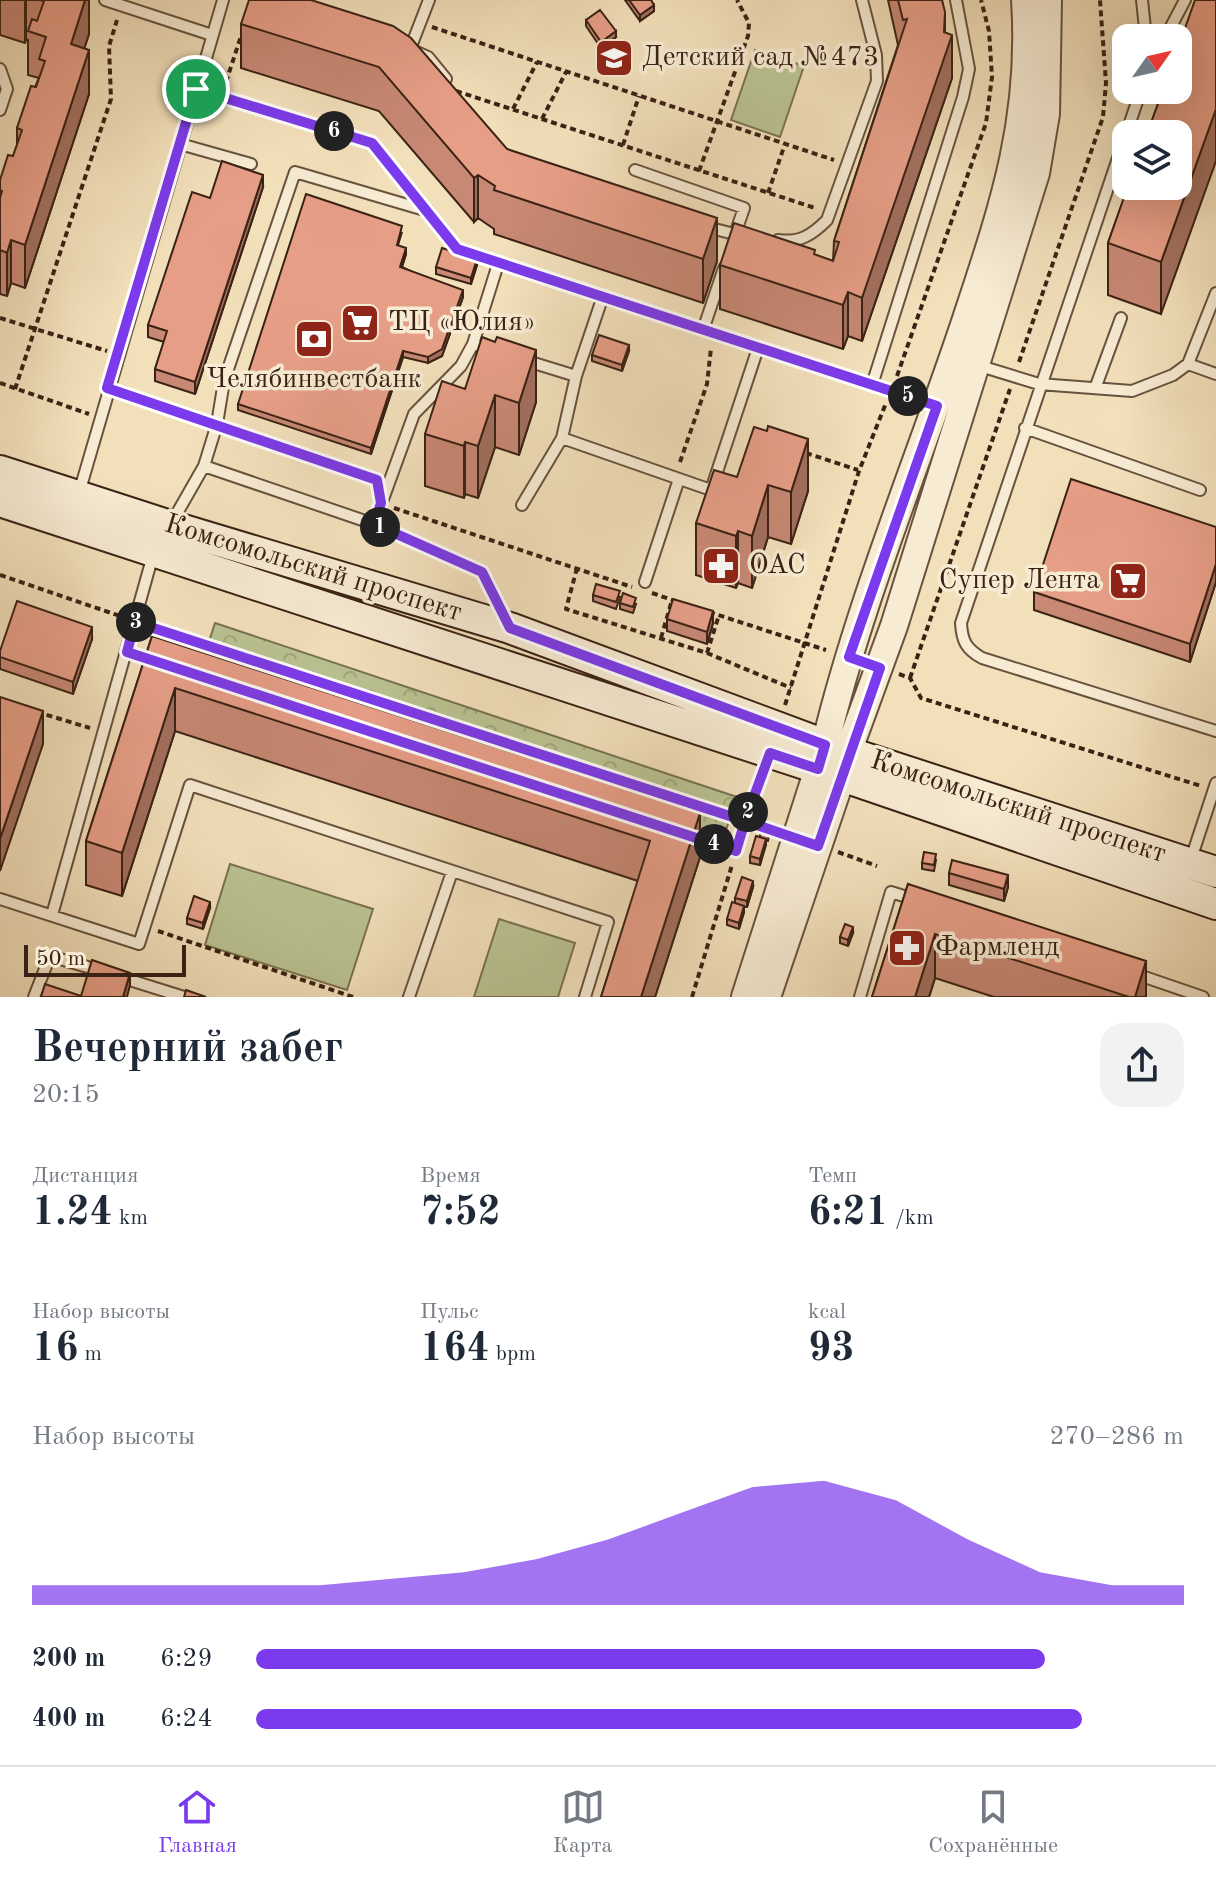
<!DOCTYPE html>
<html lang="ru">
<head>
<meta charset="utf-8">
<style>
	body { margin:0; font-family:"Old Standard TT",serif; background:#f2f2f3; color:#1f2937; height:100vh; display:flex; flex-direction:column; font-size:30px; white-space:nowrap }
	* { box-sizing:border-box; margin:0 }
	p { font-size:26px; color:#747a83 }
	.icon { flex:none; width:44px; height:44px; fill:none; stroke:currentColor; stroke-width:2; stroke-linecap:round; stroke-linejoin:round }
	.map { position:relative; height:997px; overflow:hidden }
	.panel { display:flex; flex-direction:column; background:#fff; flex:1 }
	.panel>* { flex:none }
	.needle { width:52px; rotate:56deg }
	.controls { position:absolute; left:1112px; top:24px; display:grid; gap:16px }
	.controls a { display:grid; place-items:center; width:80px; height:80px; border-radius:16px; background:#fff; box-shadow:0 8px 32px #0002; font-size:40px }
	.scale { position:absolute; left:24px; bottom:20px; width:162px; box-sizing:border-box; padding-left:8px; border:4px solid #3a2214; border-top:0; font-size:22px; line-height:28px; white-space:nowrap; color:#3a2214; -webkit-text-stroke:6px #f7ebd3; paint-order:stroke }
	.pin { position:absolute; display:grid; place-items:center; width:68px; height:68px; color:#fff; margin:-34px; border:4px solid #fff; border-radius:50%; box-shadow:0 2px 8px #0007 }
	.km { position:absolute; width:40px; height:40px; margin:-20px; border-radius:50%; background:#222; color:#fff; font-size:22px; line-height:40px; text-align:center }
	.round { display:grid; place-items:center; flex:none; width:84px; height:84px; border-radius:24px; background:#f2f2f3 }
	.head { display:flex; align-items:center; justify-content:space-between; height:136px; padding:0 32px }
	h1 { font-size:44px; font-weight:800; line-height:60px }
	.figures { display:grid; grid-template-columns:repeat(3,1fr); gap:12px; height:136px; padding:8px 32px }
	.figures div { display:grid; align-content:center }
	.figures b { font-size:40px; font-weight:800 }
	.figures small { font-size:22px; font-weight:400 }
	.figures p { font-size:22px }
	.chart { height:224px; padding:16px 32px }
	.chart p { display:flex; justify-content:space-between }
	.chart svg { width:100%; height:144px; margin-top:8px; fill:#7c3aed; opacity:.7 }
	ul { padding:0 32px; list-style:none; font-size:26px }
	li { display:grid; grid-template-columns:128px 96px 1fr; align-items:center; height:60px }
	li i { height:20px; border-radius:10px; background:#7c3aed }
	.menu { display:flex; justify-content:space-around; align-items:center; height:112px; border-top:2px solid #e0e1e3; background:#fff; font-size:22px; color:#747a83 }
	.menu a { display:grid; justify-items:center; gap:4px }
	.menu .current { color:#7c3aed }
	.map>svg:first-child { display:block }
	.forest { fill:url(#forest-crowns); stroke:#7a7252; stroke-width:2 }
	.park { fill:#bac291; stroke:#7a7252; stroke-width:2 }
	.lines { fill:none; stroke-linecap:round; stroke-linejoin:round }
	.service-casing { stroke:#68523e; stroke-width:14 }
	.tertiary-casing { stroke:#68523e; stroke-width:30 }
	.secondary-casing { stroke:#3a2214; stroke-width:34 }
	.path { stroke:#3a2214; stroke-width:4; stroke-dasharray:6 4; stroke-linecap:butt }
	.service { stroke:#f7ebd3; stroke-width:10 }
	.tertiary { stroke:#f7ebd3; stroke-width:26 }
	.secondary { stroke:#f7ebd3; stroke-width:30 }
	.wall { fill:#c78874; stroke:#3a2214; stroke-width:2 }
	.shaded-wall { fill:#a26f5e; stroke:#3a2214; stroke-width:2 }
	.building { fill:#e79e87; stroke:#3a2214; stroke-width:2 }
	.route-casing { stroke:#fff; stroke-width:16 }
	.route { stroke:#7c3aed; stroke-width:10 }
	.labels { text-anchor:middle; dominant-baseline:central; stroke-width:7; stroke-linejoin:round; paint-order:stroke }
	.poi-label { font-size:28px; fill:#3a2214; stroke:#f7ebd3; text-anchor:start }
	.street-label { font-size:28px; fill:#3a2214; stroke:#f7ebd3 }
</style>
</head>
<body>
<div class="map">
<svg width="1216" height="997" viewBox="0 0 1216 997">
	<defs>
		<pattern id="forest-crowns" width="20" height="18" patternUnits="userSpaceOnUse" patternTransform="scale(2)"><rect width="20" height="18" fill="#bac291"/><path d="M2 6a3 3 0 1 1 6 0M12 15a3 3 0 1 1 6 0" fill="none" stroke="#a1a67c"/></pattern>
	</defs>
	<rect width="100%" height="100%" fill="#f2e0bb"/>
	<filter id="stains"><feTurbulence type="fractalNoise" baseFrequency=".0025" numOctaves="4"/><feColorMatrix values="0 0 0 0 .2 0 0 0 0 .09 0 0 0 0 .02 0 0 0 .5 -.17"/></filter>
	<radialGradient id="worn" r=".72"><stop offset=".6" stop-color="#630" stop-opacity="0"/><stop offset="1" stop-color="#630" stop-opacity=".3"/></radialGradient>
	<path class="forest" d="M215 623 737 797 722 842 200 669Z"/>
	<path class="park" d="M755 50 804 66 780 137 731 120Z
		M230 864 373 909 347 990 205 945Z
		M499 919 575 943 558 997H474Z"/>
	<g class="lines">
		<g class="service-casing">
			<path id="service" d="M105 0 212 35
				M1142 0 1146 38
				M1165 38 1185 0
				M410 49 429 0
				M417 52 428 57 446 79
				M0 69 7 89 0 110
				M196 89 372 143 457 249 934 405
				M1141 90 961 623C962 641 966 649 982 658L1216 731
				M180 144 251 164
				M635 170 744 208 734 237
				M707 227 742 236
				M778 240C800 243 812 235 827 220L877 81 876 55 862 0
				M602 299 576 376 562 438 711 490 758 348
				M703 330 724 268
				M473 344 498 264
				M524 360 576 376
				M1188 364 1216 293
				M977 365 1039 384 1132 391 1173 375 1188 364 1216 374
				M872 385 963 97 969 69 956 0
				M1096 386 1121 318
				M1025 428 1200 490
				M204 466 374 524 482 572 505 619
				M79 493 223 0
				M522 505 562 438
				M172 522 204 466 217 424 224 381 295 172 428 211
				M374 524 414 414 461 366 473 344 490 349
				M645 582 679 479
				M127 652 155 662
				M688 836 736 851
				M1190 862 1216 783
				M0 899 139 944 190 785 608 922 585 997
				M52 915 153 555
				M1133 973 1203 997
				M120 977 184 997
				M34 997 50 956 101 971
				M409 997 452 872
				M860 997 891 892 913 899"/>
		</g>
		<g class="tertiary-casing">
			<path id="tertiary" d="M825 745C860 600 919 460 966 319 1003 207 1033 120 1025 0
				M848 752 894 626 1036 173 1046 114 1048 0
				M745 997 818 769
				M767 997 842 776"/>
		</g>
		<g class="secondary-casing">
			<path id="secondary" d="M0 471 170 526 510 628 825 745 1216 872
				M0 501 842 776 1216 904"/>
		</g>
		<path class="path" d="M432 27 834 160
			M226 82 242 33
			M456 91 815 208
			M513 109 537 62
			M542 119 566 72
			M623 145 639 96
			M699 171 748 36 749 23 737 0
			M768 193 785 144
			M0 318 107 351
			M1019 362 1103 117 1106 83 1100 0
			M897 376 986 123 992 77 989 31 981 0
			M0 383 89 414
			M15 389 111 99 109 46 117 20
			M124 393 203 419
			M230 429 373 479
			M806 453 858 470
			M680 462 707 384 711 348
			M394 508 632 587
			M577 568 566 609 707 653 791 688
			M0 575 123 617
			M652 593 678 602
			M709 612 826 650
			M150 626 776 832
			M661 638 672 600
			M707 653 719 615
			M899 674 910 678 921 698 1201 786
			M910 678 1010 389
			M785 705 859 471 886 403
			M37 712 90 728
			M740 838 762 774
			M838 852 877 866
			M158 931 353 997
			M692 997 732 865"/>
		<use href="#service" class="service"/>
		<use href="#tertiary" class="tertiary"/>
		<use href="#secondary" class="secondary"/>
	</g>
	<path class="wall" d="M0 0H89V34L84 49 89 94 25 288 11 283 7 296 0 294V180L13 156 17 145V128L39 78 28 75V40L26 39 25 43 0 35Z
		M311 0 507 149 717 261 703 303 494 234V229L478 218 474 222 379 111 241 68V24Z
		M625 0H651L654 11 640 21Z
		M888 0H942L945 32 952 78 862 341 848 336 843 349 720 309V265L815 255 833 261 834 241 898 45Z
		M586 20 616 37 601 48 586 26Z
		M1163 90 1161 314 1108 295V243Z
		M263 187 195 394 155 381V369L164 342 148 337V325L210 198Z
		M402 232 398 245 406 254 402 267 463 297 442 356 428 363 403 357 371 454 238 410V404Z
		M477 265 471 284 436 274V267Z
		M629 351 622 371 592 361V355Z
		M465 389 536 402 519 455 495 447 478 498 465 494 464 498 425 486V434Z
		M737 477 808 491 791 544 768 537 752 588 738 583 736 588 696 575V523Z
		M1216 527V582L1190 662 1034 610V592Z
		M593 595 620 597 616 609 593 601Z
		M620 603 636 604 633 613 620 609Z
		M667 619 713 623 707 644 667 631Z
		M152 636 700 857 655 997H601L638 881 175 731 122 896 86 885V841Z
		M92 639 73 694 0 669V651Z
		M760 833 769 834 768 841H766L760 865 750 863V856L760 837Z
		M936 860 934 871 922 869V863Z
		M949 873 1008 887 1004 901 949 885Z
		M908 884 1146 997H994L935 978 929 997H872Z
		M753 887 747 907H744V912L739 929 727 925V919L735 903V898Z
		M210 908 203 929 187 924V918Z
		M853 933 848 946 840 943V937Z"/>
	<path class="shaded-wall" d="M25 0H26V39L25 43Z
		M85 0H89V34L71 88V44Z
		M654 5V11L640 21V15Z
		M945 12V54L952 35V78L862 341V298Z
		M616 31V37L601 48V42Z
		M89 50V94L25 288V245Z
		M1216 109V161L1161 314V262Z
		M263 175V187L195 394V382Z
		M478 175V218L474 222V178Z
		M717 218V261L703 303V259Z
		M11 240V283L7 296V253Z
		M406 248V254L400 273V267Z
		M477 259V265L471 284V278Z
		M463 290V297L442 356 428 363V357Z
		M848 292V336L843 349V305Z
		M629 345V351L622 371V365Z
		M536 350V402L519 455V403Z
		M403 351V357L371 454V448Z
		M495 395V447L478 498V446Z
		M808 439V491L791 544V492Z
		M465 442V494L464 498V446Z
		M768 485V537L752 588V536Z
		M738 531V583L736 588V536Z
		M1216 564V582L1190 662V644Z
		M713 611V623L707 644V632Z
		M92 627V639L73 694V682Z
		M175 688V731L122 896V853Z
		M43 711V744L0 871V839Z
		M700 813V857L655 997H641Z
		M766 839V845L760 865V859Z
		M1008 875V887L1004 901V889Z
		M753 881V887L747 907V901Z
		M210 902V908L203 929V923Z
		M744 906V912L739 929V923Z
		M853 927V933L848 946V940Z
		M935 934V978L929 997H915Z
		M1146 961V997H1135Z
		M130 973V985L127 997H123Z"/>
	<path class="building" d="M40 0H85L71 44 89 50 25 245 11 240 7 253 0 250V198L2 191 0 190V180L8 155 13 156 22 130 17 128 31 86 36 87 45 61 39 59 46 37 28 31 32 19 37 21 44 1Z
		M249 0H311L393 26 411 38 507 149 717 218 703 259 494 190 495 186 478 175 474 178 379 67 241 24Z
		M629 0H651L654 5 640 15Z
		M898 0H942L945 12 944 32 952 35 862 298 848 292 843 305 720 265 734 223 815 250 814 254 833 261 839 242 834 241 907 19 903 20Z
		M1195 0H1216V109L1161 262 1108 243 1128 186H1178V134H1147L1163 90H1178V48Z
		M600 10 616 31 601 42 586 20Z
		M222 161 263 175 195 382 155 369 167 331 148 325 192 192 210 198Z
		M306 194 402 226 397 245 406 248 400 267 463 290 442 349 428 357 403 351 371 448 238 404Z
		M442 248 477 259 471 278 436 267Z
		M599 335 629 345 622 365 592 355Z
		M482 337 495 342 497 337 536 350 519 403 495 395 478 446 465 442 464 446 425 434 442 381 465 389Z
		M768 426 808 439 791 492 768 485 752 536 738 531 736 536 696 523 714 470 737 477 754 427 767 431Z
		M1071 479 1216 527V564L1190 644 1034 592Z
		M596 584 620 591 616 602 593 595Z
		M623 593 636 598 633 607 620 603Z
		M673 599 713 611 707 632 667 619Z
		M17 601 92 627 73 682 0 657V651Z
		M152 636 700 813 641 997H601L650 841 175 688 122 853 86 841Z
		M0 697 43 711 0 839Z
		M762 826 769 828 768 835 760 833Z
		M756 836 766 839 760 859 750 856Z
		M924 852 936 854 934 865 922 863Z
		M952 860 1008 875 1004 889 949 873Z
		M742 877 753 881 747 901 735 898Z
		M908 884 1146 961 1135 997H1129L935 934 915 997H872Z
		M194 896 210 902 203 923 187 918Z
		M732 902 744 906 739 923 727 919Z
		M845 924 853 927 848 940 840 937Z
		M92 960 130 973 123 997H41L45 984 81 996Z
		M186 990 206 997H184Z"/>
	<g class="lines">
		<g class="route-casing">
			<path id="route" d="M196 89 107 388 377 480 381 503 374 524 482 572 510 628 825 745 818 769 770 753 745 821 135 622 127 652 736 851 745 821 818 846 880 668 849 657 937 406 457 249 372 143 196 89"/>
		</g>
		<use href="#route" class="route"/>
	</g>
	<defs>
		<g id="school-square" transform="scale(2)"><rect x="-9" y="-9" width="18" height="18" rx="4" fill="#8f2418" stroke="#f7ebd3"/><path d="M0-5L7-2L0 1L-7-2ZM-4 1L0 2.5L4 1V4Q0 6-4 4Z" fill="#fff"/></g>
		<g id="supermarket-square" transform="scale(2)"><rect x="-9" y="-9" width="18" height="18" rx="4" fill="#8f2418" stroke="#f7ebd3"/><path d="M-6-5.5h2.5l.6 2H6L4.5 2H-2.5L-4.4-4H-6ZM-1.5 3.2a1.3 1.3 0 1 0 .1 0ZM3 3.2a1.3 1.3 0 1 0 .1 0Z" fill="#fff"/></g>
		<g id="bank-square" transform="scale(2)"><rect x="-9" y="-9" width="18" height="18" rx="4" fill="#8f2418" stroke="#f7ebd3"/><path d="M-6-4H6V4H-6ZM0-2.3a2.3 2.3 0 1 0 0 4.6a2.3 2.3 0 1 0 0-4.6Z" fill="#fff"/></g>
		<g id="pharmacy-square" transform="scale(2)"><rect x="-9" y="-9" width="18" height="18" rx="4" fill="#8f2418" stroke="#f7ebd3"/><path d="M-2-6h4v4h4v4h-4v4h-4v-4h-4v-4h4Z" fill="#fff"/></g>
	</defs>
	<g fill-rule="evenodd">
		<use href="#school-square" x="614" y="58"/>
		<use href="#supermarket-square" x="360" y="323"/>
		<use href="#bank-square" x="314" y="339"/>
		<use href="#pharmacy-square" x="721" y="566"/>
		<use href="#supermarket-square" x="1128" y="581"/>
		<use href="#pharmacy-square" x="907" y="948"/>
	</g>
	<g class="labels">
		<g class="poi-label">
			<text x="642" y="58">Детский сад №473</text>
			<text x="388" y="323">ТЦ «Юлия»</text>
			<text x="314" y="380" text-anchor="middle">Челябинвестбанк</text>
			<text x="749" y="566">ОАС</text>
			<text x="1100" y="581" text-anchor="end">Супер Лента</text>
			<text x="935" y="948">Фармленд</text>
		</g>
		<g class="street-label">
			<text transform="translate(313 569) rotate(17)">Комсомольский проспект</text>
			<text transform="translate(1018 808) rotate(18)">Комсомольский проспект</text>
		</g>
	</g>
	<rect width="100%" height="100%" filter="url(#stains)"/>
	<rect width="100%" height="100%" fill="url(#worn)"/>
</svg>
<div class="controls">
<a><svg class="needle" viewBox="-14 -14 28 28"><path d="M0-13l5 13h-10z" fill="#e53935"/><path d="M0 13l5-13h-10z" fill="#747a83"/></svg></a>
<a><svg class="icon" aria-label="layers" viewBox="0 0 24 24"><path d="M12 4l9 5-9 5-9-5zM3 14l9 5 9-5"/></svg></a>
</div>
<div class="scale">50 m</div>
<div class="pin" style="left:196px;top:89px;background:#1e9e55"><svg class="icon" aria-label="arrive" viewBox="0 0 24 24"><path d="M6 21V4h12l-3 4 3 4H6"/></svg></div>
<b class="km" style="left:380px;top:527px">1</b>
<b class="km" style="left:748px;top:812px">2</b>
<b class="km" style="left:136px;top:622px">3</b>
<b class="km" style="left:714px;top:844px">4</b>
<b class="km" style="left:908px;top:396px">5</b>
<b class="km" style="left:334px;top:131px">6</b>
</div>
<section class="panel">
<div class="head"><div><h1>Вечерний забег</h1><p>20:15</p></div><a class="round"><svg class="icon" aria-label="share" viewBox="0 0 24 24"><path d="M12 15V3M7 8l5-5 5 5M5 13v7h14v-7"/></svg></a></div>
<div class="figures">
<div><p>Дистанция</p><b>1.24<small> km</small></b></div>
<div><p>Время</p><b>7:52</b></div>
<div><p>Темп</p><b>6:21<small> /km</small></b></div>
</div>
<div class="figures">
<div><p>Набор высоты</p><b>16<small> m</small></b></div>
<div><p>Пульс</p><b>164<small> bpm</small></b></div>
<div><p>kcal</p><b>93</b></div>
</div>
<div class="chart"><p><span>Набор высоты</span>270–286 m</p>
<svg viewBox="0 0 160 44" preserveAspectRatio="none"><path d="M0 44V38L10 38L20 38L30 38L40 38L50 36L60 34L70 30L80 24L90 16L100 8L110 6L120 12L130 24L140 34L150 38L160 38V44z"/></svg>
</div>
<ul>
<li><b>200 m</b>6:29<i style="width:85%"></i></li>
<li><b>400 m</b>6:24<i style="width:89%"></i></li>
</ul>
</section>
<nav class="menu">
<a class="current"><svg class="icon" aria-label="home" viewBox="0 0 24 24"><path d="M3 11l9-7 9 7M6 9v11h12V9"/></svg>Главная</a>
<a><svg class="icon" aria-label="map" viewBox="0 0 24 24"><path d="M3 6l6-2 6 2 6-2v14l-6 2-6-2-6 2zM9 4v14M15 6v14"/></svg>Карта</a>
<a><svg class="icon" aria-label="saved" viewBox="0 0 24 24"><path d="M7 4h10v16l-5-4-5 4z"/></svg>Сохранённые</a>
</nav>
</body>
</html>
